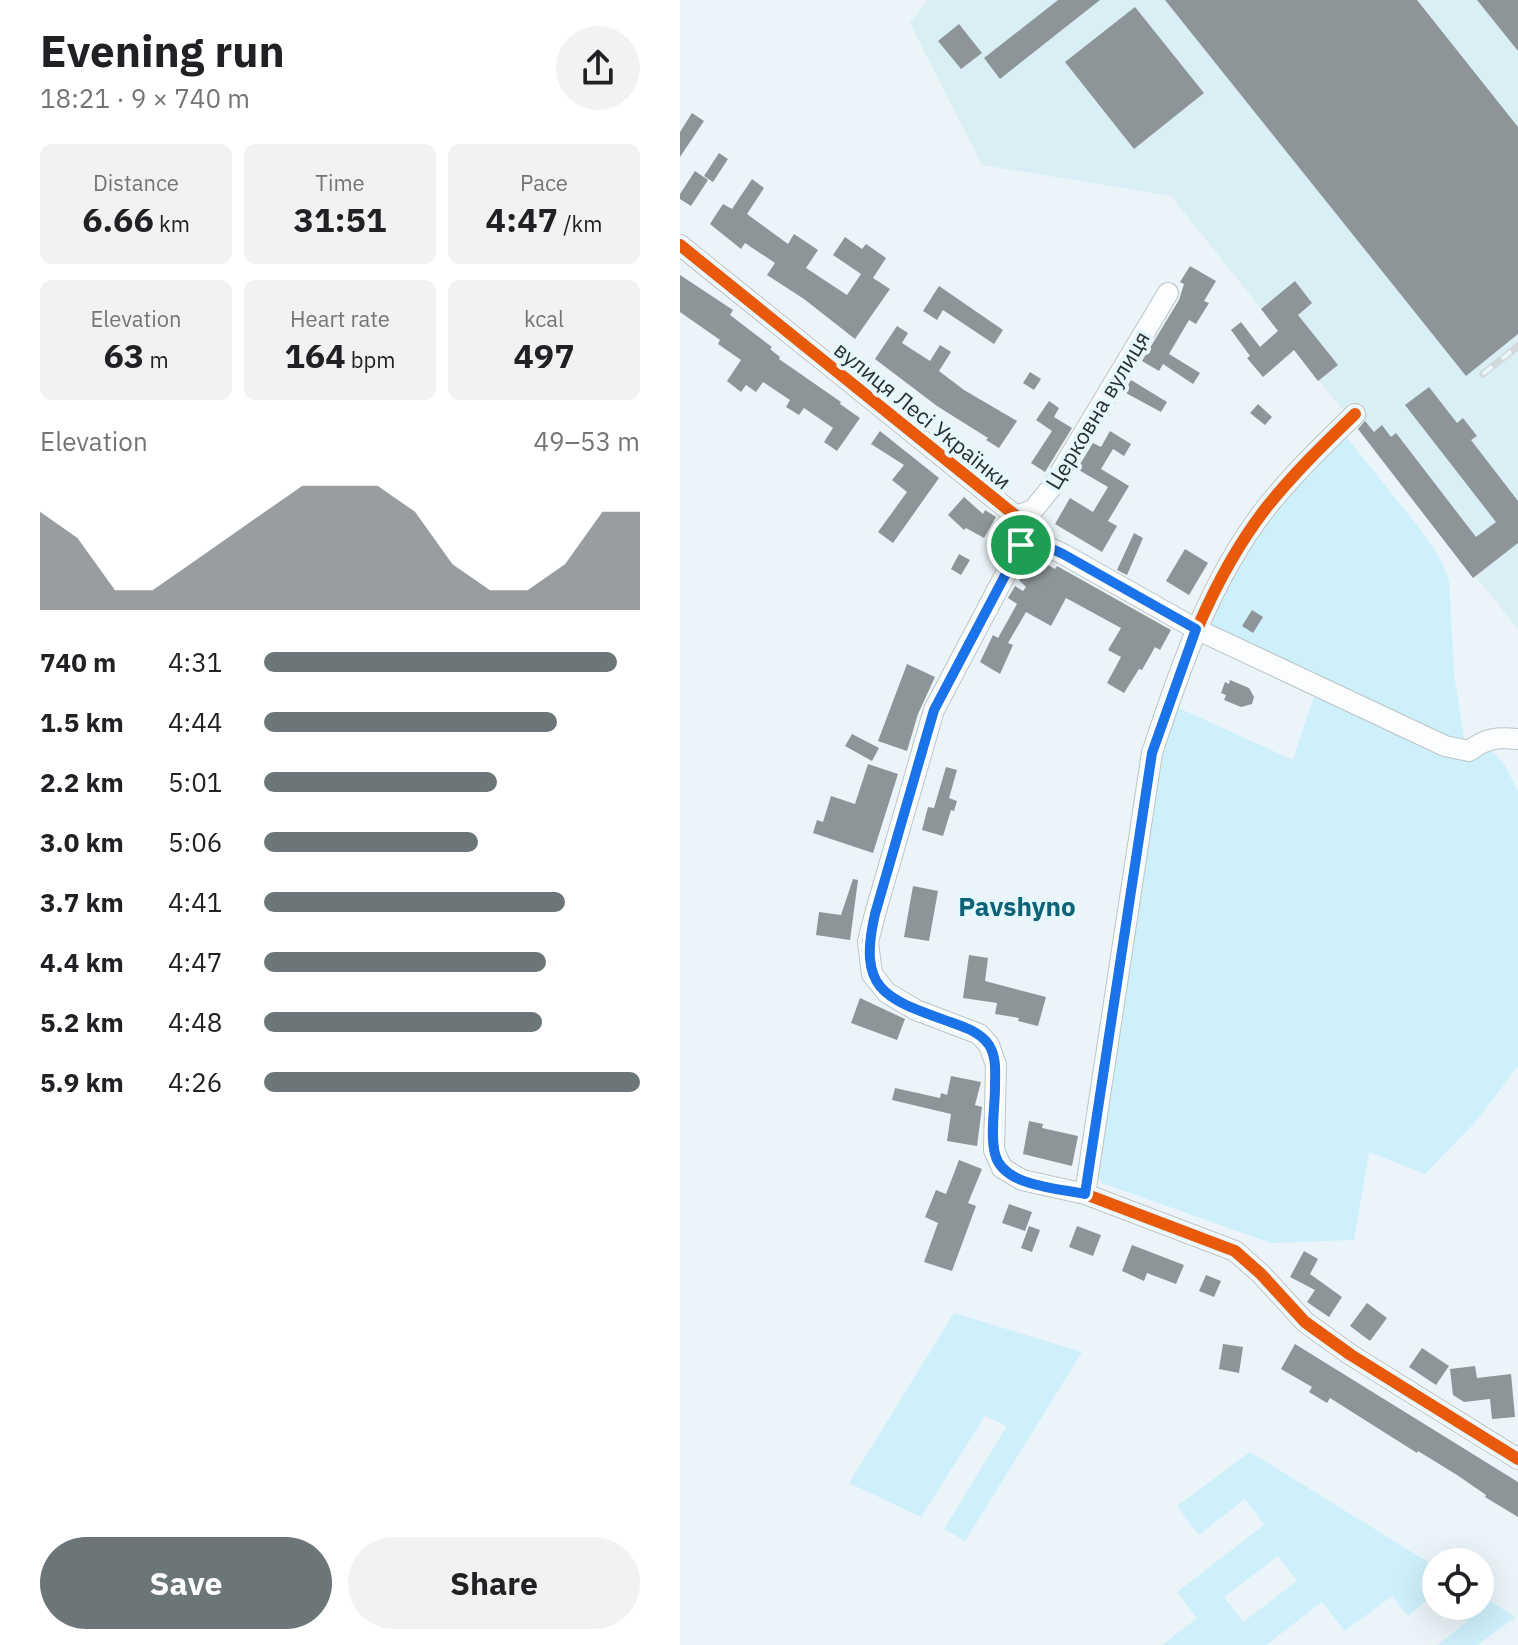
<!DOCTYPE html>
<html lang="en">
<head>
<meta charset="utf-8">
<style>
	body { margin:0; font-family:"IBM Plex Sans",sans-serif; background:#f2f2f2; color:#202124; height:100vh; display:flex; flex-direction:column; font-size:30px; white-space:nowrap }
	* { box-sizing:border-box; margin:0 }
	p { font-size:26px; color:#757577 }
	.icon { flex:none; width:44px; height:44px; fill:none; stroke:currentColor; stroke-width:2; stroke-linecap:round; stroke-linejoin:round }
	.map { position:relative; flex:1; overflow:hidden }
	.sheet { display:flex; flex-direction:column; background:#fff; width:680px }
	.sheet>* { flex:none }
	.controls { position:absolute; left:742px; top:1548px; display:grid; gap:16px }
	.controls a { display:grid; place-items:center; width:72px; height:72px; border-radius:50%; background:#fff; box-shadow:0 8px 32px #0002; font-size:40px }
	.pin { position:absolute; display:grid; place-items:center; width:68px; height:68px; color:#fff; margin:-34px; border:4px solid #fff; border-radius:50%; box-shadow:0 2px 8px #0007 }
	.round { display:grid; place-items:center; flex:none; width:84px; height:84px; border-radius:42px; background:#f2f2f2 }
	.overview { display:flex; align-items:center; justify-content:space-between; height:136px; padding:0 40px }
	h1 { font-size:44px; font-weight:800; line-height:60px }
	.figures { display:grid; grid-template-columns:repeat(3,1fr); gap:12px; height:136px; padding:8px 40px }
	.figures div { display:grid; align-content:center; border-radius:12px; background:#f2f2f2; text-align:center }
	.figures b { font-size:34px; font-weight:800 }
	.figures small { font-size:22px; font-weight:400 }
	.figures p { font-size:22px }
	.chart { height:224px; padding:16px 40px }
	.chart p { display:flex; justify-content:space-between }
	.chart svg { width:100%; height:144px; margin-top:8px; fill:#6c7578; opacity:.7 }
	.cta { display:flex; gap:16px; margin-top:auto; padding:16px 40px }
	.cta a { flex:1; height:92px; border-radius:48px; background:#6c7578; color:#fff; font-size:32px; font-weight:800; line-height:92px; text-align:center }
	.cta a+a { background:#f2f2f2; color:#202124 }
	ul { padding:0 40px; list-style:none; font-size:26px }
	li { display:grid; grid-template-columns:128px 96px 1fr; align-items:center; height:60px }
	li i { height:20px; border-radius:10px; background:#6c7578 }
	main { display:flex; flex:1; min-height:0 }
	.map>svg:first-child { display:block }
	.built { fill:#d9eef5 }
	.green { fill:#cef0fb; fill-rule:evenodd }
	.building { fill:#8e9598 }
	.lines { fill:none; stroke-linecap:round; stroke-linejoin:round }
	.minor-casing { stroke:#bcc4c6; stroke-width:22 }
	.minor { stroke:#fcfdfe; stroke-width:20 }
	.rail-casing { stroke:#d5d8d9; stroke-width:7 }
	.rail { stroke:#e6f7fd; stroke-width:4; stroke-dasharray:12; stroke-linecap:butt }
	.cycleway-casing { stroke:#e6f7fd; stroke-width:17 }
	.cycleway { stroke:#e8590c; stroke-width:12 }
	.route-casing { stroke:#fff; stroke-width:16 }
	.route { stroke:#1a73e8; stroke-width:10 }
	.labels { text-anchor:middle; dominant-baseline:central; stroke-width:8; stroke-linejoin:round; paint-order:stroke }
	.street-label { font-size:22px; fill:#283033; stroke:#e6f7fd }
	.quarter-label { font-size:26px; font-weight:bold; fill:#0c6276; stroke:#e6f7fd }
</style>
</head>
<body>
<main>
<section class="sheet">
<div class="overview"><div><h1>Evening run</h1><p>18:21 · 9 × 740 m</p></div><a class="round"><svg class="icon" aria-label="share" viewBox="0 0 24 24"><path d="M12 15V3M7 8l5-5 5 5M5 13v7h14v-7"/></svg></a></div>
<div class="figures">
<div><p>Distance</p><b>6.66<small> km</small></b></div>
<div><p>Time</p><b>31:51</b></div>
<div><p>Pace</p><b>4:47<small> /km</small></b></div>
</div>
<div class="figures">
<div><p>Elevation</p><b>63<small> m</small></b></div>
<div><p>Heart rate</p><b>164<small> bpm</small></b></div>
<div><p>kcal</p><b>497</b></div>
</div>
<div class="chart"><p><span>Elevation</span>49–53 m</p>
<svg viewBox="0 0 160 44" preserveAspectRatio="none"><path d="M0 44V14L10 22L20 38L30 38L40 30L50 22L60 14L70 6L80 6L90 6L100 14L110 30L120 38L130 38L140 30L150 14L160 14V44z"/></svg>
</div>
<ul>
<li><b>740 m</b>4:31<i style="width:94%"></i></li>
<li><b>1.5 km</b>4:44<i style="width:78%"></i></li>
<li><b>2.2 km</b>5:01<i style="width:62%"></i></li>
<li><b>3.0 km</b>5:06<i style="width:57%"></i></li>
<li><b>3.7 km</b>4:41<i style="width:80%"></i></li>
<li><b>4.4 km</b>4:47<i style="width:75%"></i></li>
<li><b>5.2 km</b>4:48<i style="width:74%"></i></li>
<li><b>5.9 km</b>4:26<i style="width:100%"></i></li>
</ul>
<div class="cta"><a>Save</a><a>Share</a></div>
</section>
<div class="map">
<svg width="838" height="1645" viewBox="0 0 838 1645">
	<rect width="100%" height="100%" fill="#ebf4f8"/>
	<path class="built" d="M248 0H838V629L491 196 302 165 230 23Z"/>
	<path class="green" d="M660 429 740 529 760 558 769 581 774 674 784 738 789 750 803 741 824 764 838 791V1066L799 1118 745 1174 689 1152 674 1240 591 1243 422 1183 409 1167 488 703 613 760 637 687 516 629 553 560Z
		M274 1313 402 1352 285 1541 264 1529 327 1426 305 1416 241 1517 169 1483Z
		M570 1452 756 1567V1600L751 1597 728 1616 712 1596 665 1631 642 1602 586 1645H482L517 1618 497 1592 584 1525 565 1499 519 1535 497 1506ZM598 1556 617 1581 563 1622 544 1597Z
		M800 1595 836 1617 797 1645H757L788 1621 765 1606H800Z"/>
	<path class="building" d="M378 0H420L320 79 304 58Z
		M485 0H737L838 127V334L786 376Z
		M797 0H838V51Z
		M455 7 524 93 454 149 385 62Z
		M279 24 302 53 281 69 258 41Z
		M12 113 24 121 0 157V132Z
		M39 153 48 159 33 182 24 176Z
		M15 171 28 180 11 206 0 199V194Z
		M72 179 84 188 67 214 108 244 114 234 138 250 126 268 167 295 181 274 153 255 165 237 182 249 186 244 206 258 193 278 210 289 175 339 124 299 87 275 95 263 65 243 61 249 30 224 43 204 52 209Z
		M510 266 536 281 524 301 529 303 516 324 509 320 489 354 520 373 513 384 483 364 479 371 462 361 499 300 504 284 500 282Z
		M0 275 53 310 50 315 92 347 90 349 100 357 99 359 161 402 160 404 180 418 157 451 144 442 153 428 124 408 119 415 106 407 110 400 83 382 76 392 66 385 61 392 47 381 61 360 38 344 40 340 0 312Z
		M615 281 632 303 618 315 658 365 638 381 614 350 583 377 567 358 570 356 551 330 561 322 580 347 598 331 581 309Z
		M259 286 323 330 314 344 263 310 257 320 243 311Z
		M217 326 228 333 222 343 250 361 260 345 271 352 259 371 284 390 337 421 319 448 306 440 308 438 257 406 195 359Z
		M350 372 361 379 354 390 343 383Z
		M451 380 487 402 481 412 444 392Z
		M749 387 777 423 783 418 797 436 791 440 838 501V543L793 578 678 429 685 421 694 432 702 425 711 437 716 433 796 537 816 522 725 405Z
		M369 401 379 408 374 417 392 428 365 472 351 463 372 431 356 420Z
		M578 404 592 417 585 425 570 413Z
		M200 431 259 478 213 543 198 532 227 492 212 480 224 465 191 444Z
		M430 431 451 444 444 456 433 449 421 469 449 486 428 521 437 526 422 552 375 524 390 498 413 512 428 487 397 469 413 443 421 447Z
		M284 497 303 514 305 510 316 517 304 538 286 528 284 530 268 515Z
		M454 533 463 538 447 575 437 570Z
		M505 549 528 563 509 595 486 581Z
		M279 554 290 560 281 575 271 569Z
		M352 556 375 569 377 566 491 630 480 650 475 647 462 670 459 669 444 693 427 683 441 657 428 650 441 628 386 598 371 626 346 612 328 643 333 645 320 674 300 662 313 635 318 638 337 604 328 598 335 586 343 591 346 587 339 580Z
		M572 610 583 617 573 633 562 626Z
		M227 664 255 677 238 714 227 751 198 741Z
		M550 680 569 688 574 697 572 704 561 707 544 700 546 695 541 693 545 682 549 684Z
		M172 734 199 748 192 761 165 746Z
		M188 764 218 774 193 853 133 833 137 820 143 822 151 796 175 804Z
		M266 767 277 770 269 798 277 801 274 811 271 810 263 836 242 830 248 807 254 808Z
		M173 879 178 880 170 940 136 935 139 912 161 915Z
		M233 886 258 891 249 941 224 937Z
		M289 955 308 958 305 981 366 997 358 1026 338 1021 339 1018 315 1014 317 1003 283 998Z
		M180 998 225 1019 217 1040 171 1023Z
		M271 1076 301 1082 295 1105 302 1107 297 1146 267 1141 271 1114 212 1100 215 1088 260 1098 261 1093 267 1095Z
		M349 1121 363 1124 362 1128 398 1136 392 1166 343 1154Z
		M279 1160 302 1169 288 1203 296 1206 272 1271 244 1262 258 1223 245 1217 256 1190 266 1194Z
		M329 1204 352 1212 345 1231 322 1223Z
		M349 1226 360 1230 352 1252 341 1248Z
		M397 1226 421 1235 413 1256 389 1247Z
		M452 1245 504 1265 496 1284 467 1273 464 1281 442 1271Z
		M624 1251 638 1259 630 1274 662 1297 649 1317 627 1302 635 1290 610 1277Z
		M526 1275 541 1281 534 1297 519 1291Z
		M687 1303 707 1318 690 1341 670 1326Z
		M543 1344 563 1347 559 1373 539 1369Z
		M615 1344 838 1482V1517L805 1497 806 1495 777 1475 738 1451 737 1453 650 1398 647 1403 629 1392 632 1387 601 1369Z
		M742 1348 769 1366 756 1385 729 1367Z
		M795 1366 797 1378 831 1374 835 1417 812 1419 810 1399 784 1402 773 1395 770 1369Z"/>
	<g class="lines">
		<g class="minor-casing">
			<path id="minor" d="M0 245 336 516 341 529V545L254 710 195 914 188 942 192 974 207 993 236 1010 299 1034 309 1045 316 1065 314 1150 322 1168 342 1180 405 1194 555 1251 581 1274 625 1322 671 1355 838 1459
				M336 516 353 510 371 488 488 293
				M341 545 357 542 383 554 516 629 765 746 789 751C806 738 817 737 838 739
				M405 1194 472 753C500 668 530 580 586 508 613 474 644 444 675 414"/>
		</g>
		<use href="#minor" class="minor"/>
		<g class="rail-casing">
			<path id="rail" d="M803 374 838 346"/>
		</g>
		<use href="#rail" class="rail"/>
		<g class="cycleway-casing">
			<path id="cycleway" d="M0 245 336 516 341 529V545L254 710 195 914 188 942 192 974 207 993 236 1010 299 1034 309 1045 316 1065 314 1150 322 1168 342 1180 405 1194 555 1251 581 1274 625 1322 671 1355 838 1459
				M405 1194 472 753C500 668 530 580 586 508 613 474 644 444 675 414"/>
		</g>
		<use href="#cycleway" class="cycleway"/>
	</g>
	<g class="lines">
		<g class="route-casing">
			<path id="route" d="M357 542 383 554 516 629 472 753 405 1194C379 1188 323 1187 315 1154 310 1134 315 1108 315 1087 315 1073 317 1058 309 1045 301 1033 287 1028 273 1023 206 999 177 992 195 914L254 710 341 545Z"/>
		</g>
		<use href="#route" class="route"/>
	</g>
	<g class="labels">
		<g class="street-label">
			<text transform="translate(417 410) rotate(-59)">Церковна вулиця</text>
			<text transform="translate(243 415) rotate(39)">вулиця Лесі Українки</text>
		</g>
		<g class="quarter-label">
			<text x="337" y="906">Pavshyno</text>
		</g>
	</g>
</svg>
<div class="controls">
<a><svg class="icon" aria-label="locate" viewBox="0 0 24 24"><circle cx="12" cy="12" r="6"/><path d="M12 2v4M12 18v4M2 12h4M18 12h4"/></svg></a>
</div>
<div class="pin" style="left:341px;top:545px;background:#1e9e55"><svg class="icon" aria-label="arrive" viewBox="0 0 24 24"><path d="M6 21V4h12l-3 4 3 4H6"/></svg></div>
</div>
</main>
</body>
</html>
